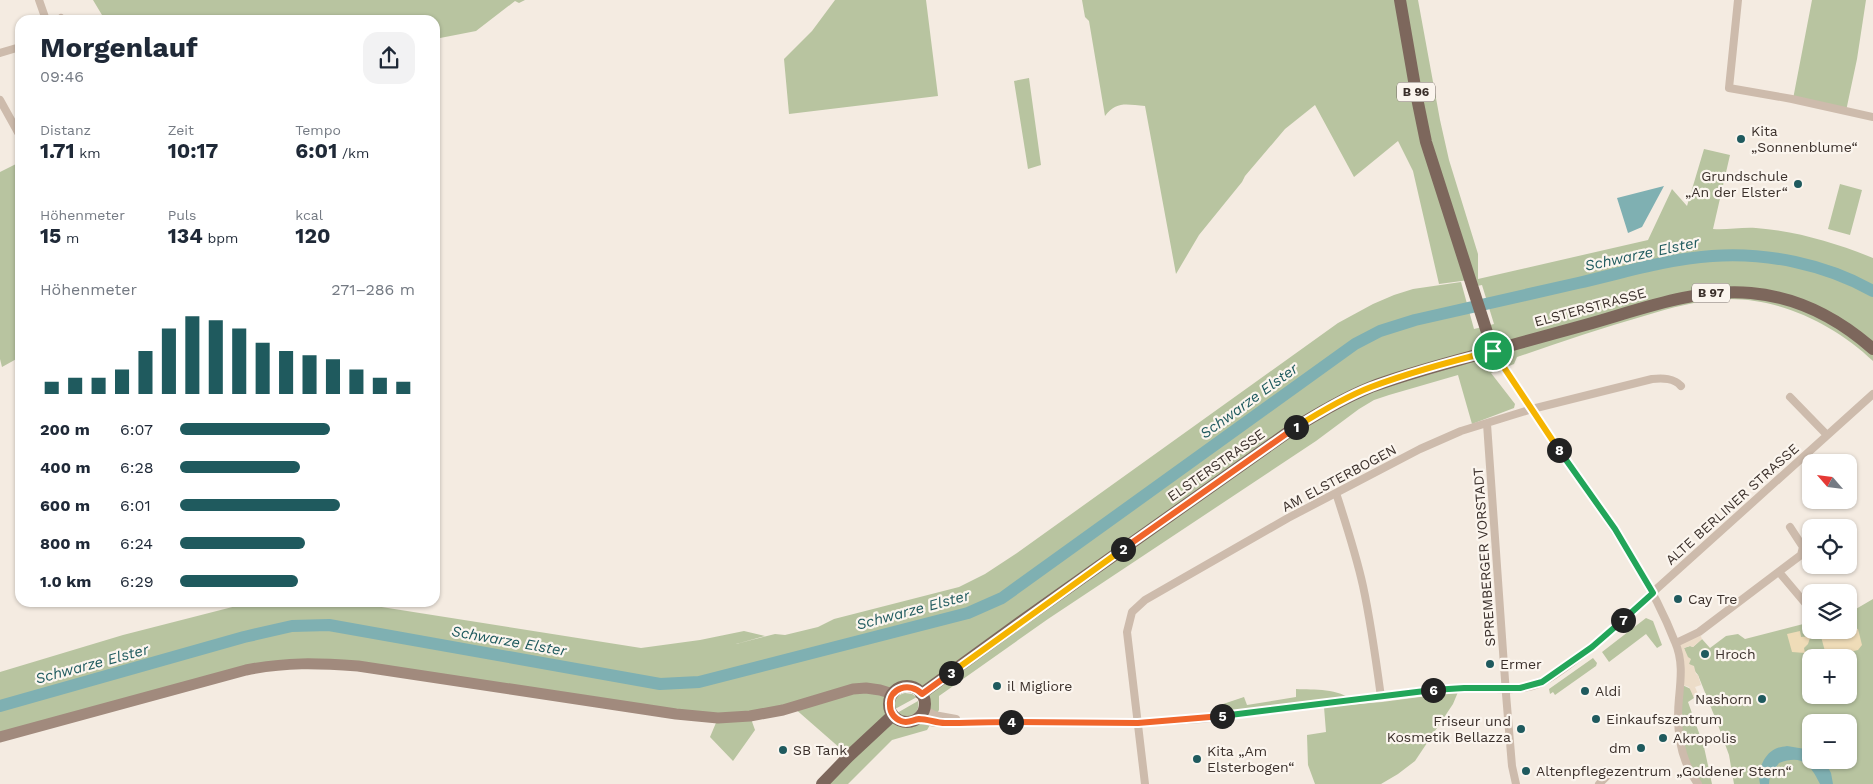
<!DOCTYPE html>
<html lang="de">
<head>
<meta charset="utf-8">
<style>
	body { margin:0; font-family:"Work Sans",sans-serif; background:#f2f2f3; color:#1f2937; height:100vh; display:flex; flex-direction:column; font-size:19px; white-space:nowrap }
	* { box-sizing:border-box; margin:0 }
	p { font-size:16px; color:#747a83 }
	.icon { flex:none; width:28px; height:28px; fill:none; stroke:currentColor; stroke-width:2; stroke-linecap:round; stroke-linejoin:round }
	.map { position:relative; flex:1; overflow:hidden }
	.panel { position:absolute; left:15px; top:15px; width:425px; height:592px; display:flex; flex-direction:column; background:#fff; border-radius:15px; box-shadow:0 1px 4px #0004 }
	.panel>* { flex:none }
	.needle { width:32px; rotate:298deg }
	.fabs { position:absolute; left:1802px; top:454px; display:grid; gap:10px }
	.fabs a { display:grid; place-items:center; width:55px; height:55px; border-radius:10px; background:#fff; box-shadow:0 1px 4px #0004; font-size:25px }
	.pin { position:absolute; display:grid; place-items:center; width:42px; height:42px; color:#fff; margin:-21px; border:2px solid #fff; border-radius:50%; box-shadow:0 1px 5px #0007 }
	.km { position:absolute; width:25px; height:25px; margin:-12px; border-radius:50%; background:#222; color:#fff; font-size:14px; line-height:25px; text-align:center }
	.round { display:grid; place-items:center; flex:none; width:52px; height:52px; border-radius:15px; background:#f2f2f3 }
	.overview { display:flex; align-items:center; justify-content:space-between; height:85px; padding:0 25px }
	h1 { font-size:28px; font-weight:700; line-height:38px }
	.metrics { display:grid; grid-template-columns:repeat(3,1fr); gap:8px; height:85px; padding:5px 25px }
	.metrics div { display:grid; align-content:center }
	.metrics b { font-size:21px; font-weight:700 }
	.metrics small { font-size:14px; font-weight:400 }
	.metrics p { font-size:14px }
	.chart { height:140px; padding:10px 25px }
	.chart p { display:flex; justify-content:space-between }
	.chart svg { width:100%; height:90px; margin-top:5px; stroke:#1f5a5e; stroke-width:6 }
	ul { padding:0 25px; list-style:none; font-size:16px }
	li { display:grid; grid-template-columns:80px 60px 1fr; align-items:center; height:38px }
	li i { height:12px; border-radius:6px; background:#1f5a5e }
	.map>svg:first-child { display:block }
	.green { fill:#b8c4a0; fill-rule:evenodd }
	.sand { fill:#efdcb8 }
	.plaza { fill:#ecdcc8 }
	.water { fill:#7fb0b2 }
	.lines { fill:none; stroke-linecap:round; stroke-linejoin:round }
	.river { stroke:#7fb0b2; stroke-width:12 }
	.minor { stroke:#cdbbac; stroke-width:8 }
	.secondary { stroke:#a18a7d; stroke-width:11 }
	.primary { stroke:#7d675c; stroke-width:12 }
	.split-1-casing { stroke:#fff; stroke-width:10 }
	.split-2-casing { stroke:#fff; stroke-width:10 }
	.split-3-casing { stroke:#fff; stroke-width:10 }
	.split-4-casing { stroke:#fff; stroke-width:10 }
	.split-5-casing { stroke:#fff; stroke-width:10 }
	.split-6-casing { stroke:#fff; stroke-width:10 }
	.split-7-casing { stroke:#fff; stroke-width:10 }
	.split-8-casing { stroke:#fff; stroke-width:10 }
	.split-9-casing { stroke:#fff; stroke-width:10 }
	.split-1 { stroke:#f5b400; stroke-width:6 }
	.split-2 { stroke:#f0652b; stroke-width:6 }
	.split-3 { stroke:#f5b400; stroke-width:6 }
	.split-4 { stroke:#f0652b; stroke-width:6 }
	.split-5 { stroke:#f0652b; stroke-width:6 }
	.split-6 { stroke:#22a559; stroke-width:6 }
	.split-7 { stroke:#22a559; stroke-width:6 }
	.split-8 { stroke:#22a559; stroke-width:6 }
	.split-9 { stroke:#f5b400; stroke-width:6 }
	.poi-dot { fill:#1f5a5e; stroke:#fbf5ee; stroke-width:2 }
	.labels { text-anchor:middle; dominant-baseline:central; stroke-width:4.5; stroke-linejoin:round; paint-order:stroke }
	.shield { fill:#fbf5ee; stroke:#756b66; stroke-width:1 }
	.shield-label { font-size:12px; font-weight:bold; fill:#3b302b }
	.poi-label { font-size:14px; fill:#3b302b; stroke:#fbf5ee; text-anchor:start }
	.street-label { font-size:14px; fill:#3b302b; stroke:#fbf5ee }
	.water-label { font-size:15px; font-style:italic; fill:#1f5a5e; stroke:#fbf5ee }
</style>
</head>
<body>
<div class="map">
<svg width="1873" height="784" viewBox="0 0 1873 784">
	<rect width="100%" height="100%" fill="#f4ebe1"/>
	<path class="green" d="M93 0H525L519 3 515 1 476 31 435 39V20H105Z
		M835 0H926L938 96 789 114 784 59 812 31Z
		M1082 0H1400L1412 69 1469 280 1439 284 1413 171 1398 141 1354 177 1315 105 1285 129 1245 176 1242 182 1199 235 1176 274 1145 106C1128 105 1117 100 1105 116L1089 21 1085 17Z
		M1401 0H1418L1440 120 1449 160 1478 254V279L1648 240 1672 189 1687 206 1704 149 1730 155 1713 229C1727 230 1742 227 1756 228 1796 231 1836 243 1873 258V361C1834 324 1780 298 1726 299 1698 300 1671 308 1644 316 1601 328 1559 343 1517 357L1514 364 1491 373 1515 404 1514 408 1472 424 1458 375 1389 395 1374 400 1359 409 1316 441 1048 619 939 696V710L927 730 892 740 848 784H823L849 756 793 707 866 688 750 716 755 730 733 761 710 737 718 718 358 666 277 664 0 737V672L123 635 248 603H373L374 604 369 605 641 648 700 640 744 631 765 636 736 644 775 634 785 635 818 627 834 619 959 587 985 574 1017 553 1338 323 1373 304 1394 295 1413 289 1461 282 1474 329 1494 324 1482 285 1472 287 1440 182ZM905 687C912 687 917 688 921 694 934 712 908 734 895 716 886 704 890 691 905 687Z
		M1812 0H1866L1857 59 1846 111 1793 99Z
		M1029 78 1041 165 1028 169 1014 81Z
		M20 162V357L2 367 0 359V172Z
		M1840 184 1862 190 1850 235 1828 229Z
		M1873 599V784H1734L1729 755 1718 725 1698 675 1689 664 1684 648 1690 646 1693 647 1702 639 1710 648 1726 636 1738 634 1745 639 1811 622V630H1849V613ZM1811 658H1849V695H1811ZM1811 722H1849V760H1811Z
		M1646 618 1653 621 1662 645 1657 648 1646 634 1609 662 1602 652Z
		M1593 658 1597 663 1596 666 1555 695 1553 692 1550 694 1549 689Z
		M1680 684 1691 689 1694 698 1688 702 1704 747 1712 784H1699L1680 744Z
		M1296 689C1314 690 1339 688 1353 701L1204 718 1223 704 1244 697 1247 705 1296 697Z
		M1458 692 1453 704 1415 761 1398 774 1381 784H1315L1308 765 1307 735 1326 732 1324 707 1382 702Z
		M905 693 912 694 917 697 895 709C893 701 896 695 905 693Z
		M918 701C920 710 915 716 906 718L897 713Z"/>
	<path class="sand" d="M1852 624 1854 628 1858 629 1862 645 1858 650 1829 657 1826 655 1820 633 1831 630H1849V625Z
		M1800 631 1801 637 1812 636V638H1810L1808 644 1804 648 1805 653 1792 652 1787 634Z"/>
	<path class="plaza" d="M1699 632 1702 639 1693 647 1690 646 1684 648 1688 657 1691 659 1689 664 1694 666 1696 674 1698 675 1701 685 1695 687 1698 694 1694 698 1689 687 1680 684 1676 643Z"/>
	<path class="water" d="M1664 186 1642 227 1628 233 1617 198Z
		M1787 746 1811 750V760H1824L1831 773 1833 784H1820C1810 764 1802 754 1779 763L1770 775 1769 784H1760C1757 772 1763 755 1775 749 1778 747 1783 747 1787 746Z"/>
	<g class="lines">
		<path class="river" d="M0 706 244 637 292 626 329 625 660 684 699 682 968 613 1002 598 1355 344 1380 331 1415 320C1469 308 1523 295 1578 283 1622 273 1667 259 1712 256 1766 252 1825 264 1873 291"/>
		<path class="minor" d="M39 0 46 20
			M1738 0 1729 88 1792 99 1873 117
			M59 20 61 18 62 20
			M0 53 20 47
			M0 100 20 136
			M1493 351C1518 387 1542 424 1567 461 1607 519 1649 575 1675 642 1683 660 1681 678 1679 698 1676 729 1679 759 1698 784
			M1790 397 1827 435
			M1487 424 1506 694 1512 766 1516 784
			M1336 493C1346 524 1356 554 1363 586 1371 623 1376 660 1381 697
			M1779 572 1811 610
			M1676 643 1699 632 1801 555 1803 547 1790 527
			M924 709 934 715 956 719
			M917 719 935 723 968 722 1138 723 1202 719 1436 689C1447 689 1457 687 1467 688 1491 688 1518 693 1541 683 1559 674 1576 659 1592 647L1873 394
			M1145 784 1127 632 1132 612 1145 600 1288 518 1420 449 1461 431 1532 409 1652 379C1663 378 1674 378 1681 386
			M1599 784 1609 774"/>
		<path class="secondary" d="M0 737 246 670C287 662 316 663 358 666L676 714 718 718 750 716 783 710 853 689 866 688 880 690 893 694"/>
		<path class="primary" d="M1400 0 1417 98 1426 142 1493 351
			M889 704a18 18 0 1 1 36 0a18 18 0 1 1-36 0Z
			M921 694 1020 622 1294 428C1319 413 1344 398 1371 387 1411 372 1453 362 1494 350 1524 342 1555 333 1585 325 1639 310 1694 288 1751 293 1797 297 1839 319 1873 349
			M822 784 849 756 893 715"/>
	</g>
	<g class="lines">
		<g class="split-1-casing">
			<path id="split-1" d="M1296 427C1320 412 1345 397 1371 387 1411 372 1452 361 1493 351"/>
		</g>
		<g class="split-2-casing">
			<path id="split-2" d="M1123 549 1296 427"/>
		</g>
		<g class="split-3-casing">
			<path id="split-3" d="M951 673 1123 549"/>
		</g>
		<g class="split-4-casing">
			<path id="split-4" d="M951 673 922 694C910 681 888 688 890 706 890 713 895 719 901 721 908 724 912 720 919 719 928 719 936 723 945 723 967 723 989 722 1011 722"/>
		</g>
		<g class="split-5-casing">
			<path id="split-5" d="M1011 722 1138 723 1222 716"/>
		</g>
		<g class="split-6-casing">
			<path id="split-6" d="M1222 716 1433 690"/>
		</g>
		<g class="split-7-casing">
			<path id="split-7" d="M1433 690 1464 688H1520L1542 682 1592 647 1623 620"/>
		</g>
		<g class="split-8-casing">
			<path id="split-8" d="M1559 450 1615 529 1653 593 1623 620"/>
		</g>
		<g class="split-9-casing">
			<path id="split-9" d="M1493 351 1559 450"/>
		</g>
		<use href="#split-1" class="split-1"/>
		<use href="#split-2" class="split-2"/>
		<use href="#split-3" class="split-3"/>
		<use href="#split-4" class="split-4"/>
		<use href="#split-5" class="split-5"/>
		<use href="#split-6" class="split-6"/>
		<use href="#split-7" class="split-7"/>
		<use href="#split-8" class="split-8"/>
		<use href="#split-9" class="split-9"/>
	</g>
	<g class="poi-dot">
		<circle cx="1741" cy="139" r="5"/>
		<circle cx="1798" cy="184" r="5"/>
		<circle cx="1678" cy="599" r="5"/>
		<circle cx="1705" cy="654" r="5"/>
		<circle cx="1490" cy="664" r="5"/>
		<circle cx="997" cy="686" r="5"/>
		<circle cx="1585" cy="691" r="5"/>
		<circle cx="1762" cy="699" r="5"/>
		<circle cx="1596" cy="719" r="5"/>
		<circle cx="1521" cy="729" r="5"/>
		<circle cx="1663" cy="738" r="5"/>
		<circle cx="1641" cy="748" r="5"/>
		<circle cx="783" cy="750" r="5"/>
		<circle cx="1197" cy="759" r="5"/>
		<circle cx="1526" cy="771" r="5"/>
	</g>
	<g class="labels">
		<g class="shield">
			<rect x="1397" y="82.5" width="38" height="19" rx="4"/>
			<rect x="1692" y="283.5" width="38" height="19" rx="4"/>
		</g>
		<g class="shield-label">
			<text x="1416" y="92">B 96</text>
			<text x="1711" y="293">B 97</text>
		</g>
		<g class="poi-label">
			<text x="1751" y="131">Kita<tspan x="1751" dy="16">„Sonnenblume“</tspan></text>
			<text x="1788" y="176" text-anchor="end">Grundschule<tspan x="1788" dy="16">„An der Elster“</tspan></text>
			<text x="1688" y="599">Cay Tre</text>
			<text x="1715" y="654">Hroch</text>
			<text x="1500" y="664">Ermer</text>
			<text x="1007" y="686">il Migliore</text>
			<text x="1595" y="691">Aldi</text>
			<text x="1752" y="699" text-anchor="end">Nashorn</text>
			<text x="1606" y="719">Einkaufszentrum</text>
			<text x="1511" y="721" text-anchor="end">Friseur und<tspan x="1511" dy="16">Kosmetik Bellazza</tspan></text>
			<text x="1673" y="738">Akropolis</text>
			<text x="1631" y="748" text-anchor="end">dm</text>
			<text x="793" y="750">SB Tank</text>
			<text x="1207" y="751">Kita „Am<tspan x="1207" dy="16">Elsterbogen“</tspan></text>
			<text x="1536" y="771">Altenpflegezentrum „Goldener Stern“</text>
		</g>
		<g class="street-label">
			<text transform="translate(1590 307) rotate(-15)">ELSTERSTRASSE</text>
			<text transform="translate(1216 465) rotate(-35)">ELSTERSTRASSE</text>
			<text transform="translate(1339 478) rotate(-28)">AM ELSTERBOGEN</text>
			<text transform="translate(1732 504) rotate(-42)">ALTE BERLINER STRASSE</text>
			<text transform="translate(1484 557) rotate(-94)">SPREMBERGER VORSTADT</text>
		</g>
		<g class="water-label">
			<text transform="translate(1642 254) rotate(-12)">Schwarze Elster</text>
			<text transform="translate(1249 401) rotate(-36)">Schwarze Elster</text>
			<text transform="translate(913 610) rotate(-15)">Schwarze Elster</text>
			<text transform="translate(509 641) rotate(10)">Schwarze Elster</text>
			<text transform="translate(92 664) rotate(-15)">Schwarze Elster</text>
		</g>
	</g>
</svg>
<div class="fabs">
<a><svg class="needle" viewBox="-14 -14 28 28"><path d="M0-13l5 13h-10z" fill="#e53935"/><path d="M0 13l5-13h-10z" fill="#747a83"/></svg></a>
<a><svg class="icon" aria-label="locate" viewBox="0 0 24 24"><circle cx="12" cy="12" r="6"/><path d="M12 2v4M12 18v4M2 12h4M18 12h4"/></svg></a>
<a><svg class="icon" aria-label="layers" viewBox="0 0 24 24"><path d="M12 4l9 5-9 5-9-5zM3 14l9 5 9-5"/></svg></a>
<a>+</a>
<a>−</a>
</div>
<div class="pin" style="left:1493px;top:351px;background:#1e9e55"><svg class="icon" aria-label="arrive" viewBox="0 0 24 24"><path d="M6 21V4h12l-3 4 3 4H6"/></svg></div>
<b class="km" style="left:1296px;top:427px">1</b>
<b class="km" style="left:1123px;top:549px">2</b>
<b class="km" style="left:951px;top:673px">3</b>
<b class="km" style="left:1011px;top:722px">4</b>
<b class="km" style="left:1222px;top:716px">5</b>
<b class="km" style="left:1433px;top:690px">6</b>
<b class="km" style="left:1623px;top:620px">7</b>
<b class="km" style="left:1559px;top:450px">8</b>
<section class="panel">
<div class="overview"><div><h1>Morgenlauf</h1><p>09:46</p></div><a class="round"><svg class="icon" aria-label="share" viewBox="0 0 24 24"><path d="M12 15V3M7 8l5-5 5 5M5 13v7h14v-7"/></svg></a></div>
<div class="metrics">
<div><p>Distanz</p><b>1.71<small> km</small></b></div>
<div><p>Zeit</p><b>10:17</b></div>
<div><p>Tempo</p><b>6:01<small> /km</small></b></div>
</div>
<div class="metrics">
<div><p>Höhenmeter</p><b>15<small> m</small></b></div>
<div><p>Puls</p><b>134<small> bpm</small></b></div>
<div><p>kcal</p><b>120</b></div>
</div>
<div class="chart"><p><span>Höhenmeter</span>271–286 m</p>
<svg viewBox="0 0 160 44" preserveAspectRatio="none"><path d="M5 44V38M15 44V36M25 44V36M35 44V32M45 44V23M55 44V12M65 44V6M75 44V8M85 44V12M95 44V19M105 44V23M115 44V25M125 44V27M135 44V32M145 44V36M155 44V38"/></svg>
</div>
<ul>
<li><b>200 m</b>6:07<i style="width:64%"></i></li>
<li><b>400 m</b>6:28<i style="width:51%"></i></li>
<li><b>600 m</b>6:01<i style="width:68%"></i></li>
<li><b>800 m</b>6:24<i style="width:53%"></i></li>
<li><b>1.0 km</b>6:29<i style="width:50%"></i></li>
</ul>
</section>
</div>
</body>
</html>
